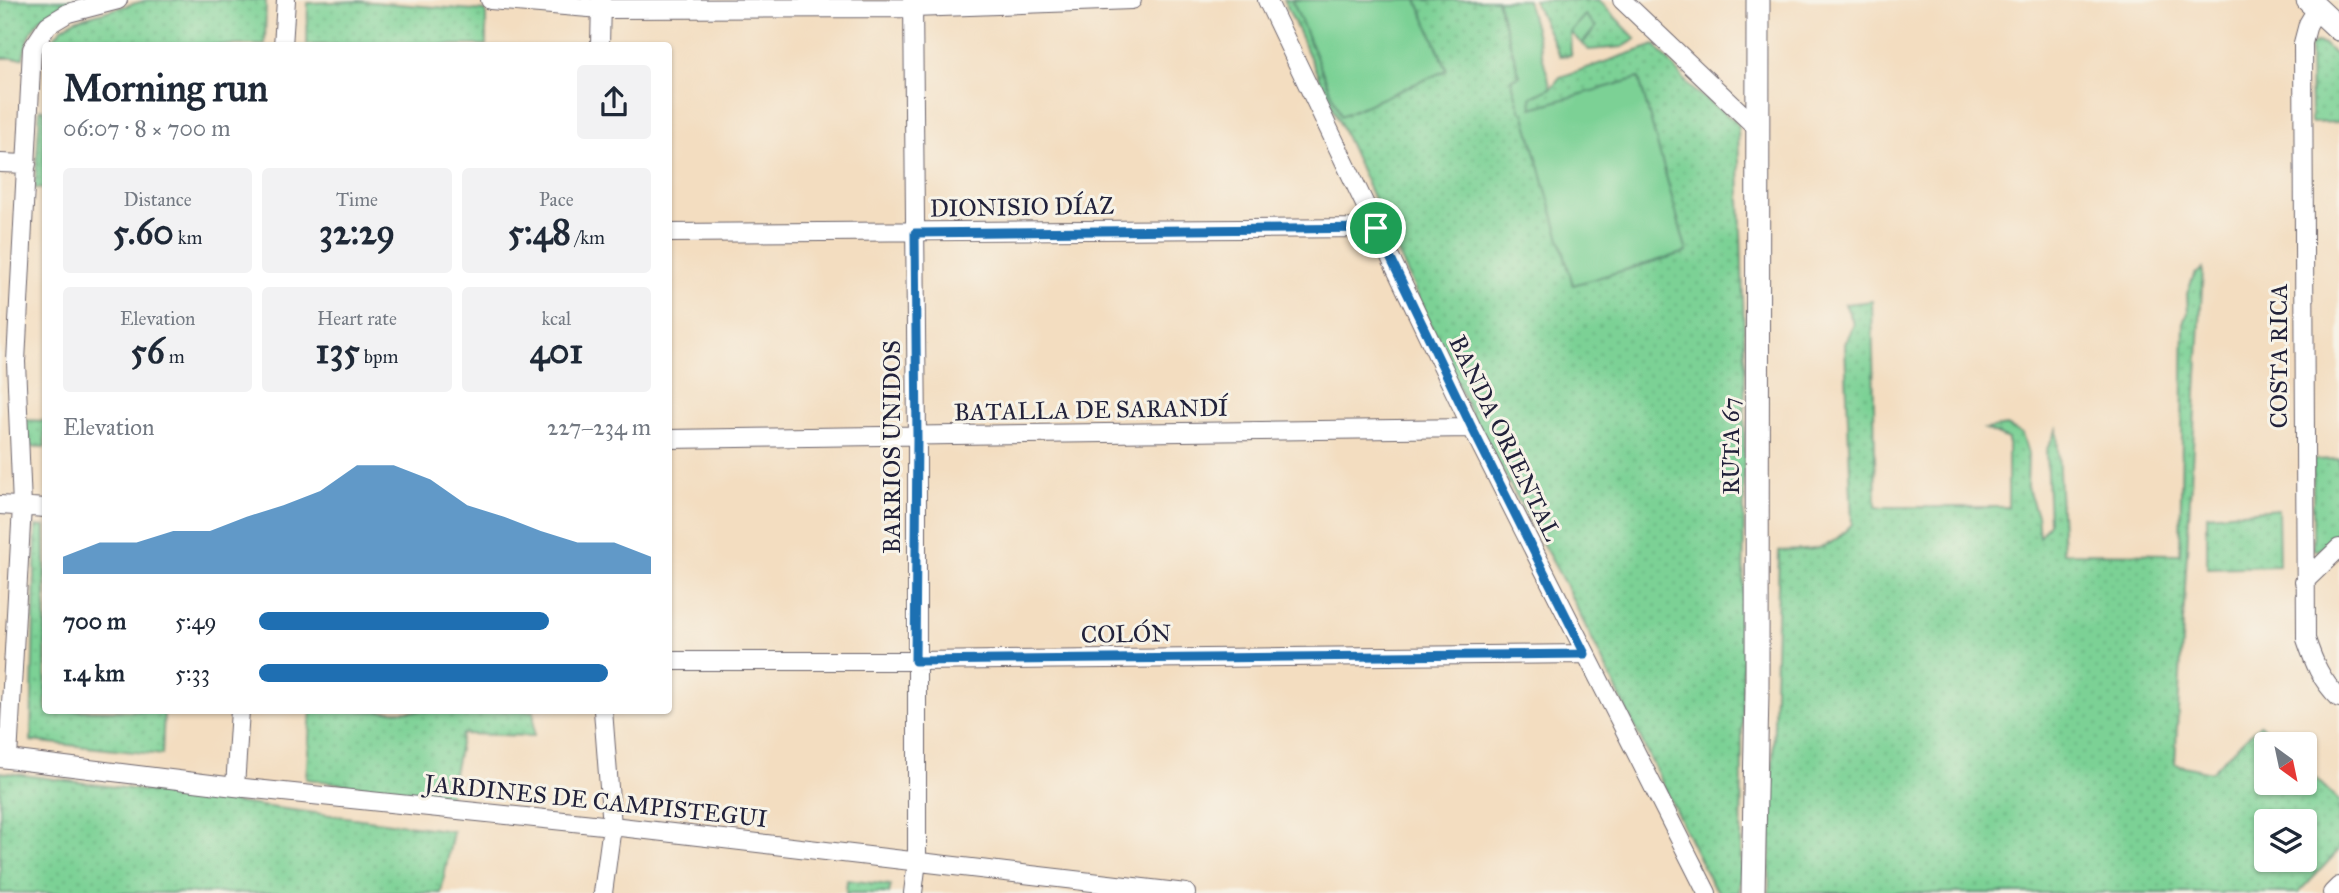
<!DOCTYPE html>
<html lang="en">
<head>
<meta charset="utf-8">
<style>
	body { margin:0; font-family:"IM FELL Great Primer",serif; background:#f2f2f3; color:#1f2937; height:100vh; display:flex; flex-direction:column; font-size:26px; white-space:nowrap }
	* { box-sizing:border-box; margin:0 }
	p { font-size:23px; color:#747a83 }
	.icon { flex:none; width:38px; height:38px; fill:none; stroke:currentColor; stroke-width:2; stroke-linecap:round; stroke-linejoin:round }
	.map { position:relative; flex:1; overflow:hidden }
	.panel { position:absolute; left:42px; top:42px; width:630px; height:672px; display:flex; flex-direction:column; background:#fff; border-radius:7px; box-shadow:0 2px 5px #0004 }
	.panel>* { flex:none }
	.needle { width:46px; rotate:147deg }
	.tools { position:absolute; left:2254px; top:732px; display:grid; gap:14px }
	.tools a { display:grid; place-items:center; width:63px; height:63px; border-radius:7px; background:#fff; box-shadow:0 2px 5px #0004; font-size:35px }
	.pin { position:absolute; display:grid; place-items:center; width:60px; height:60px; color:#fff; margin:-30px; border:4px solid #fff; border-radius:50%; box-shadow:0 2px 7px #0007 }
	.round { display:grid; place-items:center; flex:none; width:74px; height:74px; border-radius:7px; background:#f2f2f3 }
	.overview { display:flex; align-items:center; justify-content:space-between; height:119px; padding:0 21px }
	h1 { font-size:38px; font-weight:800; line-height:52px }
	.stats { display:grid; grid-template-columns:repeat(3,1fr); gap:10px; height:119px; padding:7px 21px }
	.stats div { display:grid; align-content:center; border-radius:7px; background:#f2f2f3; text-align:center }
	.stats b { font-size:35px; font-weight:800 }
	.stats small { font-size:19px; font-weight:400 }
	.stats p { font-size:19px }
	.chart { height:196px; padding:14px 21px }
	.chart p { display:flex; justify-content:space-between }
	.chart svg { width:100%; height:126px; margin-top:7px; fill:#1f6fb2; opacity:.7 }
	ul { padding:0 21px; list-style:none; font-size:23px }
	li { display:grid; grid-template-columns:112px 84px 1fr; align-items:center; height:52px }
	li i { height:18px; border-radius:9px; background:#1f6fb2 }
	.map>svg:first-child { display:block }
	.grass { fill:url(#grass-dots); stroke:#4e7a68; stroke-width:2; fill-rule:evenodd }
	.park { fill:#7bd195; stroke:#4e7a68; stroke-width:2 }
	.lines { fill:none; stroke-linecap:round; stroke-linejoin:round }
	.street-casing { stroke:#6b636a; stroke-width:20 }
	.secondary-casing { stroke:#6b636a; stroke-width:25 }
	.street { stroke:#fff; stroke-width:18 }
	.secondary { stroke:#fff; stroke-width:23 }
	.route-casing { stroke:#fff; stroke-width:14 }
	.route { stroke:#1f6fb2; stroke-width:9 }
	.labels { text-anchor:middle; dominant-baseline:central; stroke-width:6; stroke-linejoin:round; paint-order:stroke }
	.street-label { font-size:24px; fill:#22223b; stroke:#f7f3e8 }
</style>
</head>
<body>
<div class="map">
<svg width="2339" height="893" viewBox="0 0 2339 893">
	<defs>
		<pattern id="grass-dots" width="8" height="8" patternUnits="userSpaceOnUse" patternTransform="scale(1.75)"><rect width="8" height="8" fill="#7bd195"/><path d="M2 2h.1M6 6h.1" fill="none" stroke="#6ab381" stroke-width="1.8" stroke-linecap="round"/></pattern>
	</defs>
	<rect width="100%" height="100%" fill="#f7f3e8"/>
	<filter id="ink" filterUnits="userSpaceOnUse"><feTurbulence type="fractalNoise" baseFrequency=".0143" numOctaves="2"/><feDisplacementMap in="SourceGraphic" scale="14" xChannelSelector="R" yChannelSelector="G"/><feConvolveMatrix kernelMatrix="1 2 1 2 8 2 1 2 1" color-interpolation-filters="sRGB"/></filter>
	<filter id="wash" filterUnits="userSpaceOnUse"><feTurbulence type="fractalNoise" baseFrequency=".00686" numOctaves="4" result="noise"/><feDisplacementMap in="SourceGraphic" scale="28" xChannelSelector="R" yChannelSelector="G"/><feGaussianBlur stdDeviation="1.57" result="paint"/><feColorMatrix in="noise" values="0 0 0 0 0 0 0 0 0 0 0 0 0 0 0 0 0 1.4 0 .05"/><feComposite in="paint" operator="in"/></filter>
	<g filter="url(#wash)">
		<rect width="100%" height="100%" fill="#f3ddc0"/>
		<path class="grass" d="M0 0H87C47 10 32 15 23 58H0Z
			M147 0H266L265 45 47 46 61 29 75 20Z
			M1284 0H1497L1520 77 1512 79 1531 97 1551 88 1560 77 1655 45 1694 91 1735 121 1738 128 1745 368 1741 876 1739 893H1720L1711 883 1566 586 1472 416Z
			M1533 0H1599L1636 39 1623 47 1589 50 1582 44 1596 27 1570 32 1571 55 1560 56Z
			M359 1 486 11V45H307L308 3Z
			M2315 43 2325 45 2339 59V122L2311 123 2310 46Z
			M40 109 45 110V189L35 188Z
			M2203 269 2175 764 2211 772 2260 724 2280 744H2266V782H2305V768L2339 801V850L2299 893H1769L1779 551C1817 549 1826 553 1852 524L1845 344 1854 324 1845 304 1872 301 1876 507H2008V439L1985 429 2007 426 2022 434 2028 454 2027 487 2037 515 2039 537 2049 523 2046 451 2057 429 2063 553 2180 554 2184 319 2188 313 2187 294 2194 275ZM2266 821H2305V859H2266Z
			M23 420 45 421V447L21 446Z
			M2339 459V532L2329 543 2316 551 2313 548V460Z
			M2278 509 2279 566 2207 568V515Z
			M36 526 45 527 46 710 164 711 162 755 31 741Z
			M311 711H534V736L462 734 449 798 306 779Z
			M0 772 453 831 441 893H0Z
			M847 880 891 885 889 893H846Z"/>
		<path class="park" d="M1292 0H1417L1447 70 1341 116Z
			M1497 0H1527L1551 88 1531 97 1532 108 1639 78 1687 252 1573 285 1524 112H1521L1511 79 1520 76Z
			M1585 15 1596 27 1582 44 1570 32Z"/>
	</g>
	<g filter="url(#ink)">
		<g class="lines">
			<g class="street-casing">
				<path id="street" d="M490 0 601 9 913 8 1132 0
					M1267 0 1472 428 1707 893
					M1622 0 1759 130
					M2317 9 2308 24 2303 43 2306 639C2314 663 2321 680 2339 698
					M283 46 286 0
					M600 46 601 0
					M0 163 27 164
					M668 233 1376 228
					M668 439 1472 428
					M0 505 46 508
					M2304 582 2339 548
					M668 661H915L1585 654
					M0 758 235 787 612 826 1186 893
					M8 758 22 506 16 362 32 49 48 25 68 13 118 0
					M235 787 240 710
					M603 893 612 826 603 710
					M913 893 917 861V438L913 0
					M2332 893 2339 886"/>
			</g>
			<g class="secondary-casing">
				<path id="secondary" d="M2308 0 2339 29
					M1753 893 1757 692 1758 0"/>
			</g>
			<use href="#street" class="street"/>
			<use href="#secondary" class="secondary"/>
		</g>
	</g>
	<g class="lines" filter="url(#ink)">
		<g class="route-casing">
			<path id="route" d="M1376 228 1472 428 1585 654 915 661 917 438 915 233Z"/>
		</g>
		<use href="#route" class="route"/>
	</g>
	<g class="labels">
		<g class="street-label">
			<text transform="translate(1022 207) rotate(-1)">DIONISIO DÍAZ</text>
			<text transform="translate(2279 356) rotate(-90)">COSTA RICA</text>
			<text transform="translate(1091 410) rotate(-1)">BATALLA DE SARANDÍ</text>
			<text transform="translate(1505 438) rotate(64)">BANDA ORIENTAL</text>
			<text transform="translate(1731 446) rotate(-90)">RUTA 67</text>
			<text transform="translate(892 447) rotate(-90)">BARRIOS UNIDOS</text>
			<text transform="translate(1126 634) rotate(-1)">COLÓN</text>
			<text transform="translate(596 801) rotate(6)">JARDINES DE CAMPISTEGUI</text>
		</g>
	</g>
</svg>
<div class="tools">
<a><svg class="needle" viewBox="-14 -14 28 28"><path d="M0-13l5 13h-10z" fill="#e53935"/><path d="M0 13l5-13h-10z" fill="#747a83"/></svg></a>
<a><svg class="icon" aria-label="layers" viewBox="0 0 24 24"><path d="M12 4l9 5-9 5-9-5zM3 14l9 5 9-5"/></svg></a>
</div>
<div class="pin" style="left:1376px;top:228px;background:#1e9e55"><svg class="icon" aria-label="arrive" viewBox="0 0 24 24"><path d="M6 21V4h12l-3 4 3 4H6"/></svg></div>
<section class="panel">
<div class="overview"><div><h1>Morning run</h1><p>06:07 · 8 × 700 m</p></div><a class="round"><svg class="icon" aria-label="share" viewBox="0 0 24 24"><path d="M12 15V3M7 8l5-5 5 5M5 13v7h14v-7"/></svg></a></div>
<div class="stats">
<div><p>Distance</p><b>5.60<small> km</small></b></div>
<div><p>Time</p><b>32:29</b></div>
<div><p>Pace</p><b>5:48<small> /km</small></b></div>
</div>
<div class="stats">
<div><p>Elevation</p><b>56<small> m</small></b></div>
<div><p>Heart rate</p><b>135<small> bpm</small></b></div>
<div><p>kcal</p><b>401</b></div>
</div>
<div class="chart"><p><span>Elevation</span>227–234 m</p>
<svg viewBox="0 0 160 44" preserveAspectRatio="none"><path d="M0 44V38L10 33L20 33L30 29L40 29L50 24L60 20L70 15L80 6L90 6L100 11L110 20L120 24L130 29L140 33L150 33L160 38V44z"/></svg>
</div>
<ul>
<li><b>700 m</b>5:49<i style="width:74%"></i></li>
<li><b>1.4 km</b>5:33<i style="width:89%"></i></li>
</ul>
</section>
</div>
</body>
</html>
